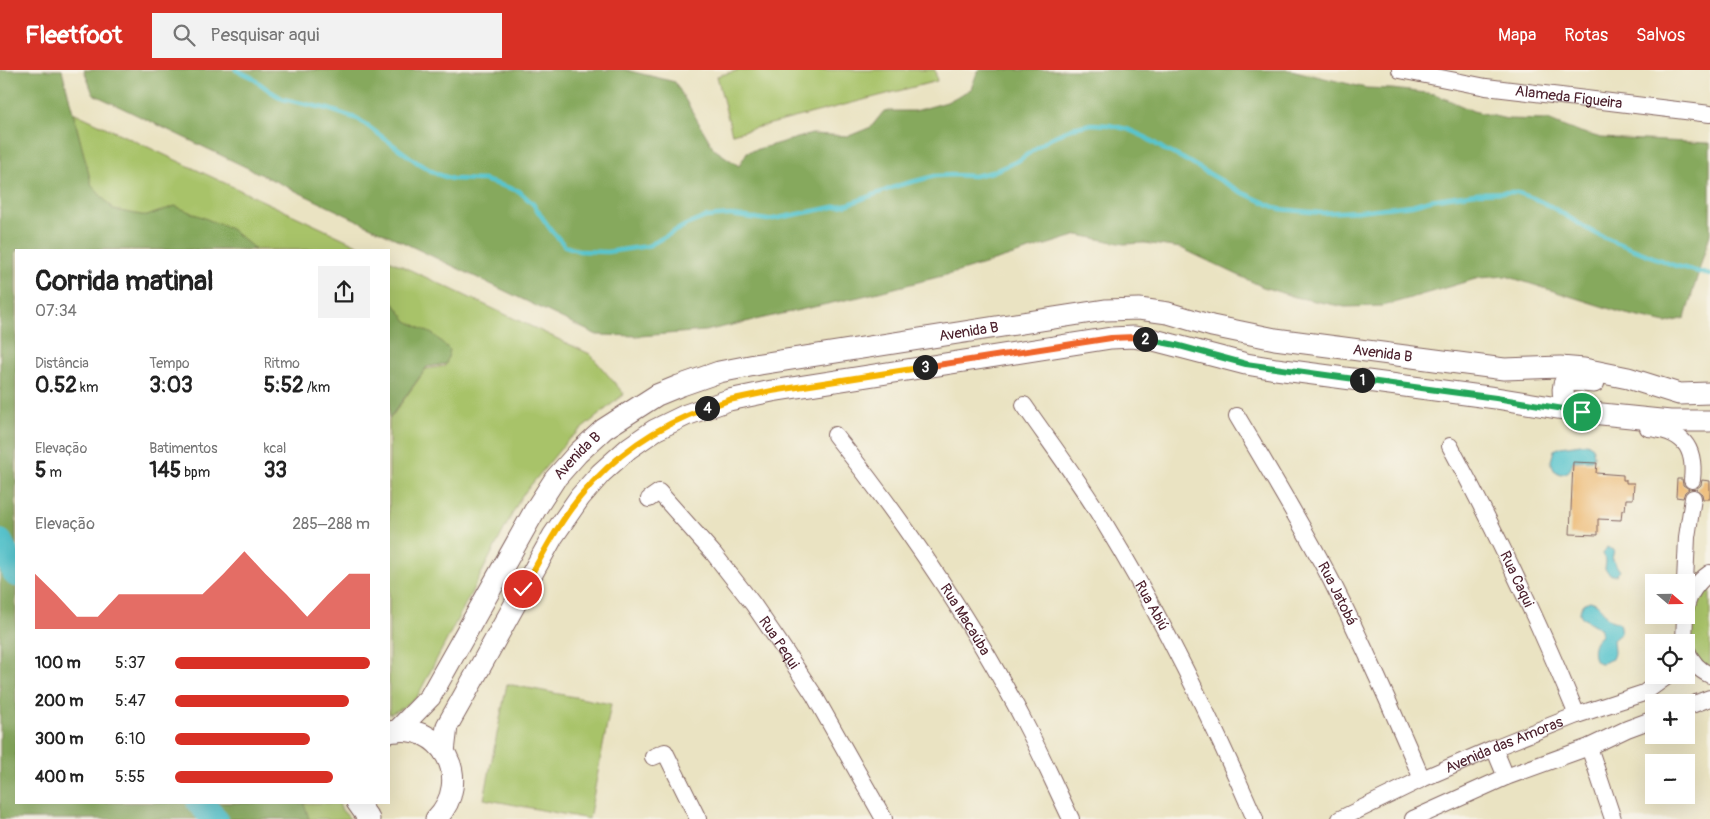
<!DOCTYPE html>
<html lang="pt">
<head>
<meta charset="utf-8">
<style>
	body { margin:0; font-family:Pangolin,sans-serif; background:#f2f2f2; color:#222; height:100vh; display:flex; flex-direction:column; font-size:19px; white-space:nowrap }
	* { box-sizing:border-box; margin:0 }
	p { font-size:16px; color:#767676 }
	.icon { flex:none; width:28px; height:28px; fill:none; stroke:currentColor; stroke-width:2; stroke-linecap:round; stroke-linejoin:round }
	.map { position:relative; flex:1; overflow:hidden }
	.panel { position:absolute; left:15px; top:179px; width:375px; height:555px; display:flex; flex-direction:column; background:#fff; border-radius:0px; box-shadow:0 5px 20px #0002 }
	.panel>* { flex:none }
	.needle { width:32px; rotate:110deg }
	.buttons { position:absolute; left:1645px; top:504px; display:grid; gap:10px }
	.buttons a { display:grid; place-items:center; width:50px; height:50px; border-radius:0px; background:#fff; box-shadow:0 5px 20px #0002; font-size:25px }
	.pin { position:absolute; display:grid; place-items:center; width:42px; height:42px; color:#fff; margin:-21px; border:2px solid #fff; border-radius:50%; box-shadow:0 1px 5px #0007 }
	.km { position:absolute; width:25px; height:25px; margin:-12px; border-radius:50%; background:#222; color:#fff; font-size:14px; line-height:25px; text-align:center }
	.round { display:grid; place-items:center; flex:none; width:52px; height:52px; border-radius:0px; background:#f2f2f2 }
	.summary { display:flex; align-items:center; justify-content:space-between; height:85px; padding:0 20px }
	h1 { font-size:28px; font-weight:800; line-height:38px }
	.stats { display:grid; grid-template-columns:repeat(3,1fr); gap:8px; height:85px; padding:5px 20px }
	.stats div { display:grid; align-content:center }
	.stats b { font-size:21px; font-weight:800 }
	.stats small { font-size:14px; font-weight:400 }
	.stats p { font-size:14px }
	.chart { height:140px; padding:10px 20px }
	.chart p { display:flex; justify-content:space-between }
	.chart svg { width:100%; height:90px; margin-top:5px; fill:#d93025; opacity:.7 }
	ul { padding:0 20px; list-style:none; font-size:16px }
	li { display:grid; grid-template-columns:80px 60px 1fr; align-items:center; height:38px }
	li i { height:12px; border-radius:6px; background:#d93025 }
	header { display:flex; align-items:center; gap:30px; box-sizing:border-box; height:70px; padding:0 25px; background:#d93025; color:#fff }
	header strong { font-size:24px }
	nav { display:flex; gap:28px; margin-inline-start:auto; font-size:18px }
	.search { width:350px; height:45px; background:#f2f2f2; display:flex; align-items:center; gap:12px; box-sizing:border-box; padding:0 18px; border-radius:0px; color:#767676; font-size:19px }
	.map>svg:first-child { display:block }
	.green { fill:#a8c369; stroke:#79714a }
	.forest { fill:#86a95d; stroke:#686444 }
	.water { fill:#58c5ce; stroke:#51727c }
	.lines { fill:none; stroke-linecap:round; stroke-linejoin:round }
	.stream { stroke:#58c5ce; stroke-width:4.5 }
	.river { stroke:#58c5ce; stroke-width:26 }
	.building { fill:#edb870 }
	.minor-casing { stroke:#826460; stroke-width:18 }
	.tertiary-casing { stroke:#826460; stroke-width:23 }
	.minor { stroke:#fff; stroke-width:16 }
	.tertiary { stroke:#fff; stroke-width:21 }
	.split-1-casing { stroke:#fff; stroke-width:10 }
	.split-2-casing { stroke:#fff; stroke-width:10 }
	.split-3-casing { stroke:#fff; stroke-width:10 }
	.split-4-casing { stroke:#fff; stroke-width:10 }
	.split-5-casing { stroke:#fff; stroke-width:10 }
	.split-1 { stroke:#22a559; stroke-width:6 }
	.split-2 { stroke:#22a559; stroke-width:6 }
	.split-3 { stroke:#f0652b; stroke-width:6 }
	.split-4 { stroke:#f5b400; stroke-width:6 }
	.split-5 { stroke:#f5b400; stroke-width:6 }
	.labels { text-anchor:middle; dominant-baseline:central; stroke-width:4; stroke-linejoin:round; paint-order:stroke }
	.street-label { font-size:15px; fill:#4a1f2b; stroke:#f7f3e8 }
</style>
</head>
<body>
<header>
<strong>Fleetfoot</strong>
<div class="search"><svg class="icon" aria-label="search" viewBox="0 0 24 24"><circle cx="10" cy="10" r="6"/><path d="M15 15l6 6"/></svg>Pesquisar aqui</div>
<nav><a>Mapa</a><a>Rotas</a><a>Salvos</a></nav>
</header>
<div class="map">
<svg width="1710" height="749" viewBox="0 0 1710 749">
	<rect width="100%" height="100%" fill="#f7f3e8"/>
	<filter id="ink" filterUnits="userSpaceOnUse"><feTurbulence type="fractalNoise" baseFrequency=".02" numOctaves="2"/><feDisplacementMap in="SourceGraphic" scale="10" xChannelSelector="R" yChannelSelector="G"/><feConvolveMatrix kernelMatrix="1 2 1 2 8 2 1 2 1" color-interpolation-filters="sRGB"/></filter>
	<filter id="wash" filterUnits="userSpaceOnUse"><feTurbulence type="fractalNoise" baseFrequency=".0096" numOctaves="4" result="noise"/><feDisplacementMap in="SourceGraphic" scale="20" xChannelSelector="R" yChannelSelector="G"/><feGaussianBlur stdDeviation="1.12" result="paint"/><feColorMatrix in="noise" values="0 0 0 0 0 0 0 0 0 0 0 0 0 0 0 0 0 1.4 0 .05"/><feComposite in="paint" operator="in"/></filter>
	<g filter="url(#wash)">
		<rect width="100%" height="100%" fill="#eae3c2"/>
		<path class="green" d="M740 0H935L937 11 732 64 717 6Z
			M73 42 368 180H253L146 147 113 142 91 117Z
			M389 190 590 284 624 324 567 371 521 427 417 627 399 640 389 644V350L426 299 445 296 449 282 406 253 389 230Z
			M1710 510V600L1699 593 1690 571 1689 558 1695 529Z
			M507 614 611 634 589 749 484 729Z
			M303 733H339L341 739 350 749H308Z"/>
		<path class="forest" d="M0 0H62L92 116 114 140 147 146 175 136 231 159 256 180H16V732L304 733 309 749H0Z
			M84 0H626L675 12 714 79 739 96 747 82 812 64 849 66 871 57 884 41H915L947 32 971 19 978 0H1291L1366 18 1392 19 1435 24 1473 41 1507 49 1548 50 1567 58 1601 68 1710 73V164L1685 248 1666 253 1626 244 1506 206 1479 208 1383 236 1345 237 1295 227 1263 217 1181 178 1144 173 1124 174 1078 165 958 202 859 227 705 261 640 266 597 265 93 24Z
			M389 227 407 251 434 265 450 280 446 294 427 297 389 349Z"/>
		<path class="water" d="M1587 373 1593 377 1594 387 1592 390 1573 391C1571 400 1569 403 1560 404L1554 400 1551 391 1554 380 1561 377Z
			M1607 477 1614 480 1612 489 1620 501 1616 505 1610 504 1605 499 1606 491 1603 484Z
			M1590 531C1601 534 1601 540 1607 547 1613 555 1623 547 1621 563L1613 570 1614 582 1612 589C1609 590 1604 593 1600 593 1592 592 1592 577 1596 571 1597 569 1599 568 1601 565V559L1583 548 1580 544C1580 537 1583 533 1590 531Z"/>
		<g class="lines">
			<path class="stream" d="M236 0 251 7 270 21 283 29 328 39 358 49 418 93 437 104 452 109 484 110 519 121 533 134 551 160 565 176 579 181 607 182 648 176 686 155 706 147 730 145 768 150 849 134 900 115 935 106 953 105 974 106 992 102 1018 91 1049 69 1072 58 1092 54 1109 55 1127 59 1145 67 1165 80 1182 88 1241 122 1279 139 1321 143 1359 141 1412 135 1430 130 1476 123 1516 122 1533 128 1550 136 1591 161 1605 168 1673 195 1710 205"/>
			<path class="river" d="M0 472 16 504
				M199 732 215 749"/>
		</g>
		<g id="blocks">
			<path class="building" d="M1573 392 1597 393 1596 403 1623 405V410H1626V413H1634L1633 429H1626L1625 441 1622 440 1621 450 1598 449V465L1570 464Z
				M1677 409H1682L1683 415 1689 419 1685 422 1683 428 1676 427Z
				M1702 410 1710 411V429H1703L1702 424 1696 419 1701 415Z"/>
		</g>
	</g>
	<g filter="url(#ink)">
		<use href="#blocks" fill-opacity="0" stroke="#826460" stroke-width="1"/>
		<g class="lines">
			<g class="minor-casing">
				<g id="minor">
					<path id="s1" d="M1400 0 1486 17 1710 44"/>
					<path id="s2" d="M1024 335C1051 374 1081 413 1105 454 1163 549 1211 648 1255 749"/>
					<path id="s3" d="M1237 346C1269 400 1302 454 1331 510 1364 575 1393 642 1422 709"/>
					<path d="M1648 358C1681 361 1696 375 1692 410"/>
					<path id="s4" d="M835 365C909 458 976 557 1030 663 1044 691 1057 720 1071 749"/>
					<path id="s5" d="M1450 376C1497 463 1539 553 1577 645"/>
					<path id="s6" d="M649 429 659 422 714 484 753 534 779 572 814 625 884 749"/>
					<path d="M1685 512 1687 467 1693 428"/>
					<path d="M1686 538C1689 523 1697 512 1710 503"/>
					<path d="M1684 572 1685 545"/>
					<path d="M1686 579C1691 591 1698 600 1710 605"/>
					<path d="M1686 637 1710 628"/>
					<path d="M1589 677 1613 749"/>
					<path d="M1494 678 1506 707"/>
					<path d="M653 687 665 682 698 749"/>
					<path id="s7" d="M1340 749 1422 709 1494 678 1577 645 1644 623 1669 605"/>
					<path d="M1413 749 1506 707 1589 677 1627 659 1654 649"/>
				</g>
			</g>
			<g class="tertiary-casing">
				<g id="tertiary">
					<path d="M1582 342C1569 336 1560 330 1564 314L1570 310 1594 312"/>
					<path id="s8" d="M397 661 430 627 535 440 555 409 578 383 604 359 657 325 679 316 719 302 760 294 1105 240 1139 239 1168 243 1212 256 1275 269 1504 299 1560 297 1584 299 1628 308 1679 324 1710 323"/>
					<path d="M389 662C442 650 474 710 436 749"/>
					<path d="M444 682 447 656 460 633 553 466 580 427 601 403 629 378 655 360 686 345 729 330 772 321 1111 268 1133 267 1154 270 1246 294 1276 299 1496 328 1582 342 1670 351H1710"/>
					<path d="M357 732 369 749"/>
				</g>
			</g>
			<use href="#minor" class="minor"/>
			<use href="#tertiary" class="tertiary"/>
		</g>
	</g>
	<g class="lines" filter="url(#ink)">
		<g class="split-1-casing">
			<path id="split-1" d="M1362 310 1496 328 1582 342"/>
		</g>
		<g class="split-2-casing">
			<path id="split-2" d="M1145 269 1176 275 1246 294 1362 310"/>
		</g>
		<g class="split-3-casing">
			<path id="split-3" d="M925 297 1111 268 1134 267 1145 269"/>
		</g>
		<g class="split-4-casing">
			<path id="split-4" d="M707 338 729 330 772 321 925 297"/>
		</g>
		<g class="split-5-casing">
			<path id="split-5" d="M523 519C541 488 557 455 580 427 614 385 656 356 707 338"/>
		</g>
		<use href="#split-1" class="split-1"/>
		<use href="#split-2" class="split-2"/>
		<use href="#split-3" class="split-3"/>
		<use href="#split-4" class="split-4"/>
		<use href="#split-5" class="split-5"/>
	</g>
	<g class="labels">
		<g class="street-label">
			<text stroke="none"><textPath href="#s1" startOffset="171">Alameda Figueira</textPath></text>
			<text stroke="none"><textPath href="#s8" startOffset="751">Avenida B</textPath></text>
			<text stroke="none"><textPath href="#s8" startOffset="1171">Avenida B</textPath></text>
			<text stroke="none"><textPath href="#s8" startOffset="331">Avenida B</textPath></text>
			<text stroke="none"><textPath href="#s5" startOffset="149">Rua Caqui</textPath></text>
			<text stroke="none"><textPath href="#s3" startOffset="204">Rua Jatobá</textPath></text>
			<text stroke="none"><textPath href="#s2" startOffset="238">Rua Abiú</textPath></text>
			<text stroke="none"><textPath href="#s4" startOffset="226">Rua Macaúba</textPath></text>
			<text stroke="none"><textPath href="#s6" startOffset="205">Rua Pequi</textPath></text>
			<text stroke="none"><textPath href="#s7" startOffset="180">Avenida das Amoras</textPath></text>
		</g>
	</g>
</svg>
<div class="buttons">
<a><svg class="needle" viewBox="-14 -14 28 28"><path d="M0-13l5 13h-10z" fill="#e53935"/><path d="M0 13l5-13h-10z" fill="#767676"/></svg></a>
<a><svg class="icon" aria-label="locate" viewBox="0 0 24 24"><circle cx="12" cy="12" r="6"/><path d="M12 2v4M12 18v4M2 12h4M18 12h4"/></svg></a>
<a>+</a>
<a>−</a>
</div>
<div class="pin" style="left:1582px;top:342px;background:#1e9e55"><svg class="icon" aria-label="arrive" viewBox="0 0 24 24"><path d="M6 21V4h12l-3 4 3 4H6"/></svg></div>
<div class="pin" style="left:523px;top:519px;background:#d93025"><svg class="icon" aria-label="check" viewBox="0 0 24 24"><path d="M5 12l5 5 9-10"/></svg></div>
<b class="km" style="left:1362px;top:310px">1</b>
<b class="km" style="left:1145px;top:269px">2</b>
<b class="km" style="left:925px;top:297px">3</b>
<b class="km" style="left:707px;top:338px">4</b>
<section class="panel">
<div class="summary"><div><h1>Corrida matinal</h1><p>07:34</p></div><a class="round"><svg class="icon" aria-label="share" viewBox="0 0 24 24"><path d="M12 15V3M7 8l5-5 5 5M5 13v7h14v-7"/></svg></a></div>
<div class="stats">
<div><p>Distância</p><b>0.52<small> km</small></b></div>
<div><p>Tempo</p><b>3:03</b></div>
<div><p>Ritmo</p><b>5:52<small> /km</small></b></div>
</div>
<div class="stats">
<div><p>Elevação</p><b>5<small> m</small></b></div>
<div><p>Batimentos</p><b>145<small> bpm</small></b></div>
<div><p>kcal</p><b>33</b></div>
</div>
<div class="chart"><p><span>Elevação</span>285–288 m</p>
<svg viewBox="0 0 160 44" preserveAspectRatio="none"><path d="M0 44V17L10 27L20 38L30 38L40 27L50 27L60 27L70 27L80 27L90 17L100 6L110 17L120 27L130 38L140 27L150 17L160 17V44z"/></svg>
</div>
<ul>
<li><b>100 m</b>5:37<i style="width:100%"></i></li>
<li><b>200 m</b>5:47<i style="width:89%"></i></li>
<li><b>300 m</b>6:10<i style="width:69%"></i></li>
<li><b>400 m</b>5:55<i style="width:81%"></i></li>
</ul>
</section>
</div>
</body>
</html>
